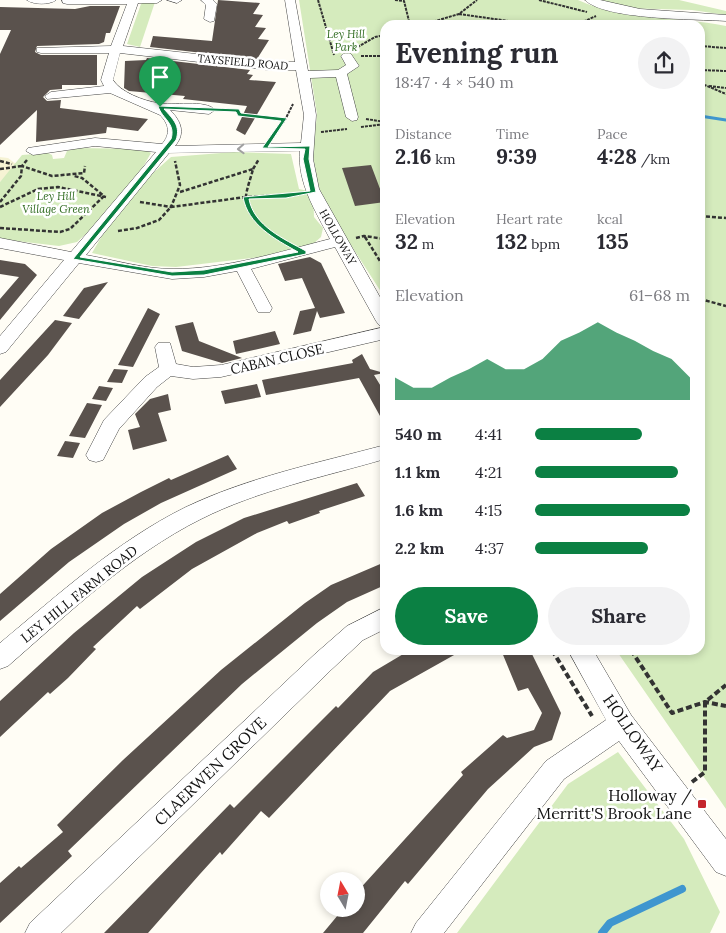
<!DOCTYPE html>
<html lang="en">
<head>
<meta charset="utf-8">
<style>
	body { margin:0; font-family:Lora,serif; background:#f2f2f3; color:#2b2b33; height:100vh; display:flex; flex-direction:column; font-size:19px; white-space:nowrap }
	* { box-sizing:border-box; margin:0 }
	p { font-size:16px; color:#7c7c81 }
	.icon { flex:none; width:28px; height:28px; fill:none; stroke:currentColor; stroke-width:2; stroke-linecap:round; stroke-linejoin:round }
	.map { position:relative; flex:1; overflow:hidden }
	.side { position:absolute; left:380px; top:20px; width:325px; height:635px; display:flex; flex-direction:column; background:#fff; border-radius:15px; box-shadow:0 2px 8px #0003 }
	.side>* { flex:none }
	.needle { width:32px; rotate:350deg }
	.controls { position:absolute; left:320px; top:872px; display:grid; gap:10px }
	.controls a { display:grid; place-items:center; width:45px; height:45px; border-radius:50%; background:#fff; box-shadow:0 2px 8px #0003; font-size:25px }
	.pin { position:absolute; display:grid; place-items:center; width:42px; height:42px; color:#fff; margin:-51px -21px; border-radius:50% 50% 50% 0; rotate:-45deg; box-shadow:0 0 5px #0007 }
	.pin .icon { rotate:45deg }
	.round { display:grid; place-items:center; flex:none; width:52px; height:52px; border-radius:26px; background:#f2f2f3 }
	.headline { display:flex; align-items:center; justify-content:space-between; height:85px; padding:0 15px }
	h1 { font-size:28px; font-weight:800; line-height:38px }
	.stats { display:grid; grid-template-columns:repeat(3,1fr); gap:8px; height:85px; padding:5px 15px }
	.stats div { display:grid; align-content:center }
	.stats b { font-size:21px; font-weight:800 }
	.stats small { font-size:14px; font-weight:400 }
	.stats p { font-size:14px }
	.chart { height:140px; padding:10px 15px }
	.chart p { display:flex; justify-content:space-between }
	.chart svg { width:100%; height:90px; margin-top:5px; fill:#0b8043; opacity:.7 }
	.cta { display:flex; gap:10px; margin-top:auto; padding:10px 15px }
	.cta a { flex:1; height:58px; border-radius:30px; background:#0b8043; color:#fff; font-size:20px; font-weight:800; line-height:58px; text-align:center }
	.cta a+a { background:#f2f2f3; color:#2b2b33 }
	ul { padding:0 15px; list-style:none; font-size:16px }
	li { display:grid; grid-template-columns:80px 60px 1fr; align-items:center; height:38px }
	li i { height:12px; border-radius:6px; background:#0b8043 }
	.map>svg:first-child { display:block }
	.farmland { fill:#f6f3d4 }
	.green { fill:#d5ebbd }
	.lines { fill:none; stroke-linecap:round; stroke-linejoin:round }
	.stream-far1 { stroke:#3f96cf; stroke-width:3 }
	.stream { stroke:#3f96cf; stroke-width:8 }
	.building { fill:#5a524d }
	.minor-casing { stroke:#444; stroke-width:1 }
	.path-far2 { stroke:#333; stroke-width:2; stroke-dasharray:3 1; stroke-linecap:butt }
	.path-far1 { stroke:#333; stroke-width:2.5; stroke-dasharray:4 2; stroke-linecap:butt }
	.path { stroke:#333; stroke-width:4; stroke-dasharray:6 3; stroke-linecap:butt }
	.minor { fill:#fff; fill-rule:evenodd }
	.oneway { stroke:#a0a0a0 }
	.route { fill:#0b8043; stroke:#fff; fill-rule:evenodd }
	.poi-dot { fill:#c4262e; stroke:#fff; stroke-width:2 }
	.labels { text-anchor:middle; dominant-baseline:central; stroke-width:5; stroke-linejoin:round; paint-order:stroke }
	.far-park-label { font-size:11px; font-style:italic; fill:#2f6b1f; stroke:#fff }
	.far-street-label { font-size:11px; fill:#111; stroke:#fff }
	.street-label { font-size:14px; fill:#111; stroke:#fff }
	.near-street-label { font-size:16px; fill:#111; stroke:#fff }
	.near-poi-label { font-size:16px; fill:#111; stroke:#fff; text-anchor:end }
</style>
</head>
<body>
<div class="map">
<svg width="726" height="933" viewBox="0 0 726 933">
	<rect width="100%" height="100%" fill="#fffdf5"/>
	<path class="farmland" d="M0 157 8 158 16 164 0 182Z"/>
	<path class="green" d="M299 0H578C625 21 676 16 726 26V809L616 650H700V25H385V298L347 239 318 187 313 155 317 114Z
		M599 0H679L726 11V15L692 10 621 8Z
		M144 2H155L140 47 127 44 141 4Z
		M76 148 144 149 151 153 125 198 171 157 234 152 291 154 299 189 313 192 314 217 323 228 321 237 304 252 176 267 152 266 92 253 122 201 77 242 59 246 0 239V182L22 155 48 153 52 155 53 159 64 158 67 151Z
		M618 752 684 839 720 912 710 933H457L568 784Z"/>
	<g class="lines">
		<path class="stream-far1" d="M700 116 726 120"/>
		<path class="stream" d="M602 933 610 923 682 889"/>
	</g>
	<path class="building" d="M218 0 260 3 253 14 263 15 255 27 266 28 258 39 269 40 257 59 150 47 153 36 212 41Z
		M90 6H120L110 33H106L104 42 99 44 37 46 35 52 41 55H97V85H62V89L50 90 43 97 47 101 61 100 60 108 148 119 138 131 107 127 106 133 36 142 37 110 0 145V54L11 30H0V7L75 9Z
		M147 58 250 70 247 74 253 75 249 80 276 82 245 135 236 130 247 106 183 99 185 96 129 91 124 88 125 61 146 60Z
		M371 165 385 202 355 206 342 168Z
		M310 257 321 263 345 313 320 318 317 311 311 331 293 335 300 311 315 308 302 278 285 281 278 264Z
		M0 260 25 264 37 275 0 320V299L19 277 0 274Z
		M108 282 79 319 63 316 84 288Z
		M148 308 160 314 133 367 118 365Z
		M55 320 72 323 48 355 0 407V380Z
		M193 322 199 341 242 358 222 363 182 351 175 326Z
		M275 331 280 344 236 354 233 341Z
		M362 354 370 369 384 373 374 375 385 393V425L359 378 266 395 262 380 353 363 352 360Z
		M114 369 128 370 122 383 107 382Z
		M257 384 261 397 225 404 221 391Z
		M99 386 113 388 106 401 92 399Z
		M168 394 171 410 158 413 167 441 133 450 128 430 140 427 135 414 150 399Z
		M87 403 102 405 85 438 69 436Z
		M65 441 80 443 73 458 57 456Z
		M228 455 237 469 161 503 124 524 69 562 0 621V594L51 549 102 513 141 492 169 478 171 480Z
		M357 483 365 496 319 511 320 513 289 524 287 521 257 533 192 569 140 609 137 606 93 647 96 649 68 678 50 694 48 692 0 737V701L74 633 142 577 196 542 244 518Z
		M385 562V585L347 602 317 623 242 684 68 851 72 856 0 923V883L19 866 21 868 63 832 57 825 123 760 221 670 305 603 331 585Z
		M410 650H463L390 691 269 818 261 811 222 855 220 852 200 874 148 933H104L230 804 234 808 336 706 338 708 373 672Z
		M501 650H530L561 713 552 740 534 747 488 789 408 884 405 881 363 933H323L343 909H356V893L463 775 461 772 503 735 507 738 534 730 542 713 528 688 518 691Z"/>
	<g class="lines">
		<g class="minor-casing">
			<path id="minor" d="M27 0H56C50 5 33 5 27 0Z
				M62 0H162L157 3H138L123 46 269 62H295L285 0H295L308 71 338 70 346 65 341 56 343 54H351L359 66 347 74 358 117 357 120 352 121 346 117 336 77 310 78 316 115 313 159 319 189 385 306V327L379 325 376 321 335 247 251 269 272 308 270 312H258L237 271 204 277 172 279 79 263 6 352 0 354V336L64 260 0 248V238L71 252 156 152 95 146 33 155 26 151 28 148 95 138 162 144C171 134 169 124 160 115L110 93 47 99 45 96 51 92 104 86 101 80 109 53H41L37 52V48L111 46 127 4H67L63 3ZM120 53 269 70H296L304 115 301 143 175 146C186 133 181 121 170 110L209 114 215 110C206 99 171 106 158 103 144 101 120 92 113 80ZM300 151C297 183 316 212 330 239 279 252 226 269 173 269 144 269 114 260 86 255L169 153Z
				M167 0H182L177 3Z
				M201 0H213L217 4 214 21 210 22 204 19 206 5Z
				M585 0H600L640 9 726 15V21C696 19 604 20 585 0Z
				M385 327V339L221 377 193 379 171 376 157 387 119 429 103 460 96 462 89 460 86 455 104 420 145 377 159 367 155 347 158 343H170L176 364 193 367 221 365Z
				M385 445V459C323 477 259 490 201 519 129 555 69 613 8 666L0 669V643C59 594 117 541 186 507 249 477 318 463 385 445Z
				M385 607V629L363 640 331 670 61 933H25L30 923 315 654 347 626Z
				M568 650H593L631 715 726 839V876L716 872 619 741 564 779 444 933H411L416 923 546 761 606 720Z"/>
		</g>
		<path class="path-far2" d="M318 0 334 55
			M395 0 404 1 410 25
			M539 0 587 12
			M459 14 537 25
			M422 25 459 14 477 0
			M576 25 596 16
			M700 46 726 48
			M354 49 375 37 385 35
			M361 56H385
			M700 70 726 71
			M700 83 726 94
			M709 86 726 88
			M222 109 239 111 238 114 285 120
			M366 119 385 122
			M361 127 385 124
			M321 132 347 129
			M272 136 285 120 293 104"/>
		<path class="path-far1" d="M27 160 22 166 52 176 84 173 85 166
			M0 161 12 164
			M0 169 22 166
			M253 169 259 159
			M180 192 253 169C251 178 247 187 246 196 245 218 269 232 285 242
			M0 202 21 176 22 166
			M140 202 171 207 180 185 175 161
			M0 207 38 189 58 187 106 197
			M700 216 726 218
			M0 228 60 232 70 229 104 196 82 178 74 176
			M118 231 137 228 159 220 171 207 246 197 301 194
			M365 237 385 269
			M356 238 364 236 385 239
			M700 299 726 306"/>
		<path class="path" d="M552 650 592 716
			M631 650 672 713 705 702 726 706
			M692 782 705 772V702L726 685"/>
		<use href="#minor" class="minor"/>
	</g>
	<defs><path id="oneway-chevron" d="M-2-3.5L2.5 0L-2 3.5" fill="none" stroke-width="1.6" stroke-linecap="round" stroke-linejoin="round" transform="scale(1.25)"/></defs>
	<use class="oneway" href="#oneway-chevron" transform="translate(241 149) rotate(178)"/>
	<path class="route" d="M158 106 239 109 241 113 287 118 268 147 310 146 309 159 316 192 286 198 249 199C254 226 284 239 306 251V254L204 275 172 276 73 259 171 139C176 123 162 119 158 106ZM164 109 236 112 238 116 281 121 262 148 305 149 303 159 310 191 243 197C248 225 275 239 298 252L204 270 172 272 80 257 176 140C181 126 173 119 164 109Z"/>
	<rect class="poi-dot" x="697" y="799" width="10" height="10" rx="2.5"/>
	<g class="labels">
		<g class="far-park-label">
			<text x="346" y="34">Ley Hill<tspan x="346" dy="13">Park</tspan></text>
			<text x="56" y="196">Ley Hill<tspan x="56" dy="13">Village Green</tspan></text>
		</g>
		<g class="far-street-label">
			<text transform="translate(243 62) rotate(5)">TAYSFIELD ROAD</text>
			<text transform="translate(338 237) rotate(60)">HOLLOWAY</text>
		</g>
		<g class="street-label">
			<text transform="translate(277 359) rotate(-13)">CABAN CLOSE</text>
			<text transform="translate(79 594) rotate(-39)">LEY HILL FARM ROAD</text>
		</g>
		<g class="near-street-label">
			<text transform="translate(633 733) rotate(55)">HOLLOWAY</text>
			<text transform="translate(210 771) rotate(-44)">CLAERWEN GROVE</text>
		</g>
		<g class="near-poi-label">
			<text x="692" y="795">Holloway /<tspan x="692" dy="18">Merritt'S Brook Lane</tspan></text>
		</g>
	</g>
</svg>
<div class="controls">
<a><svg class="needle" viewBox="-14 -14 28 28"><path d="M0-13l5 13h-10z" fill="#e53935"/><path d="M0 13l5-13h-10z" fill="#7c7c81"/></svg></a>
</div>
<div class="pin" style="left:160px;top:107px;background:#1e9e55"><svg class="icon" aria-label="arrive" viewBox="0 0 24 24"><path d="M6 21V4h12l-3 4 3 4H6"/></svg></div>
<section class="side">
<div class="headline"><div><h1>Evening run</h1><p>18:47 · 4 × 540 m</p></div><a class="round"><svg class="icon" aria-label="share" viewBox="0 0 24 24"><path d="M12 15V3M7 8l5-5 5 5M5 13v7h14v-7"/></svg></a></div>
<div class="stats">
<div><p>Distance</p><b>2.16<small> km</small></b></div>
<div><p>Time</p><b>9:39</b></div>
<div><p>Pace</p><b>4:28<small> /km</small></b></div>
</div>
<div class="stats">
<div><p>Elevation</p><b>32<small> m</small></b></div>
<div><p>Heart rate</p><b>132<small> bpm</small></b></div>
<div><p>kcal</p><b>135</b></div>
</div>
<div class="chart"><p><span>Elevation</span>61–68 m</p>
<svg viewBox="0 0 160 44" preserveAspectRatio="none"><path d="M0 44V33L10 38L20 38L30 33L40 29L50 24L60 29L70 29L80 24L90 15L100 11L110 6L120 11L130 15L140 20L150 24L160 33V44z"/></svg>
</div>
<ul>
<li><b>540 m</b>4:41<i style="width:69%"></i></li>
<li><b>1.1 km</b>4:21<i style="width:92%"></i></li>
<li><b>1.6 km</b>4:15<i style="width:100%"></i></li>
<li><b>2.2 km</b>4:37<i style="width:73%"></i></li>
</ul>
<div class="cta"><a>Save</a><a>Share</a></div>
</section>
</div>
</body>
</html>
